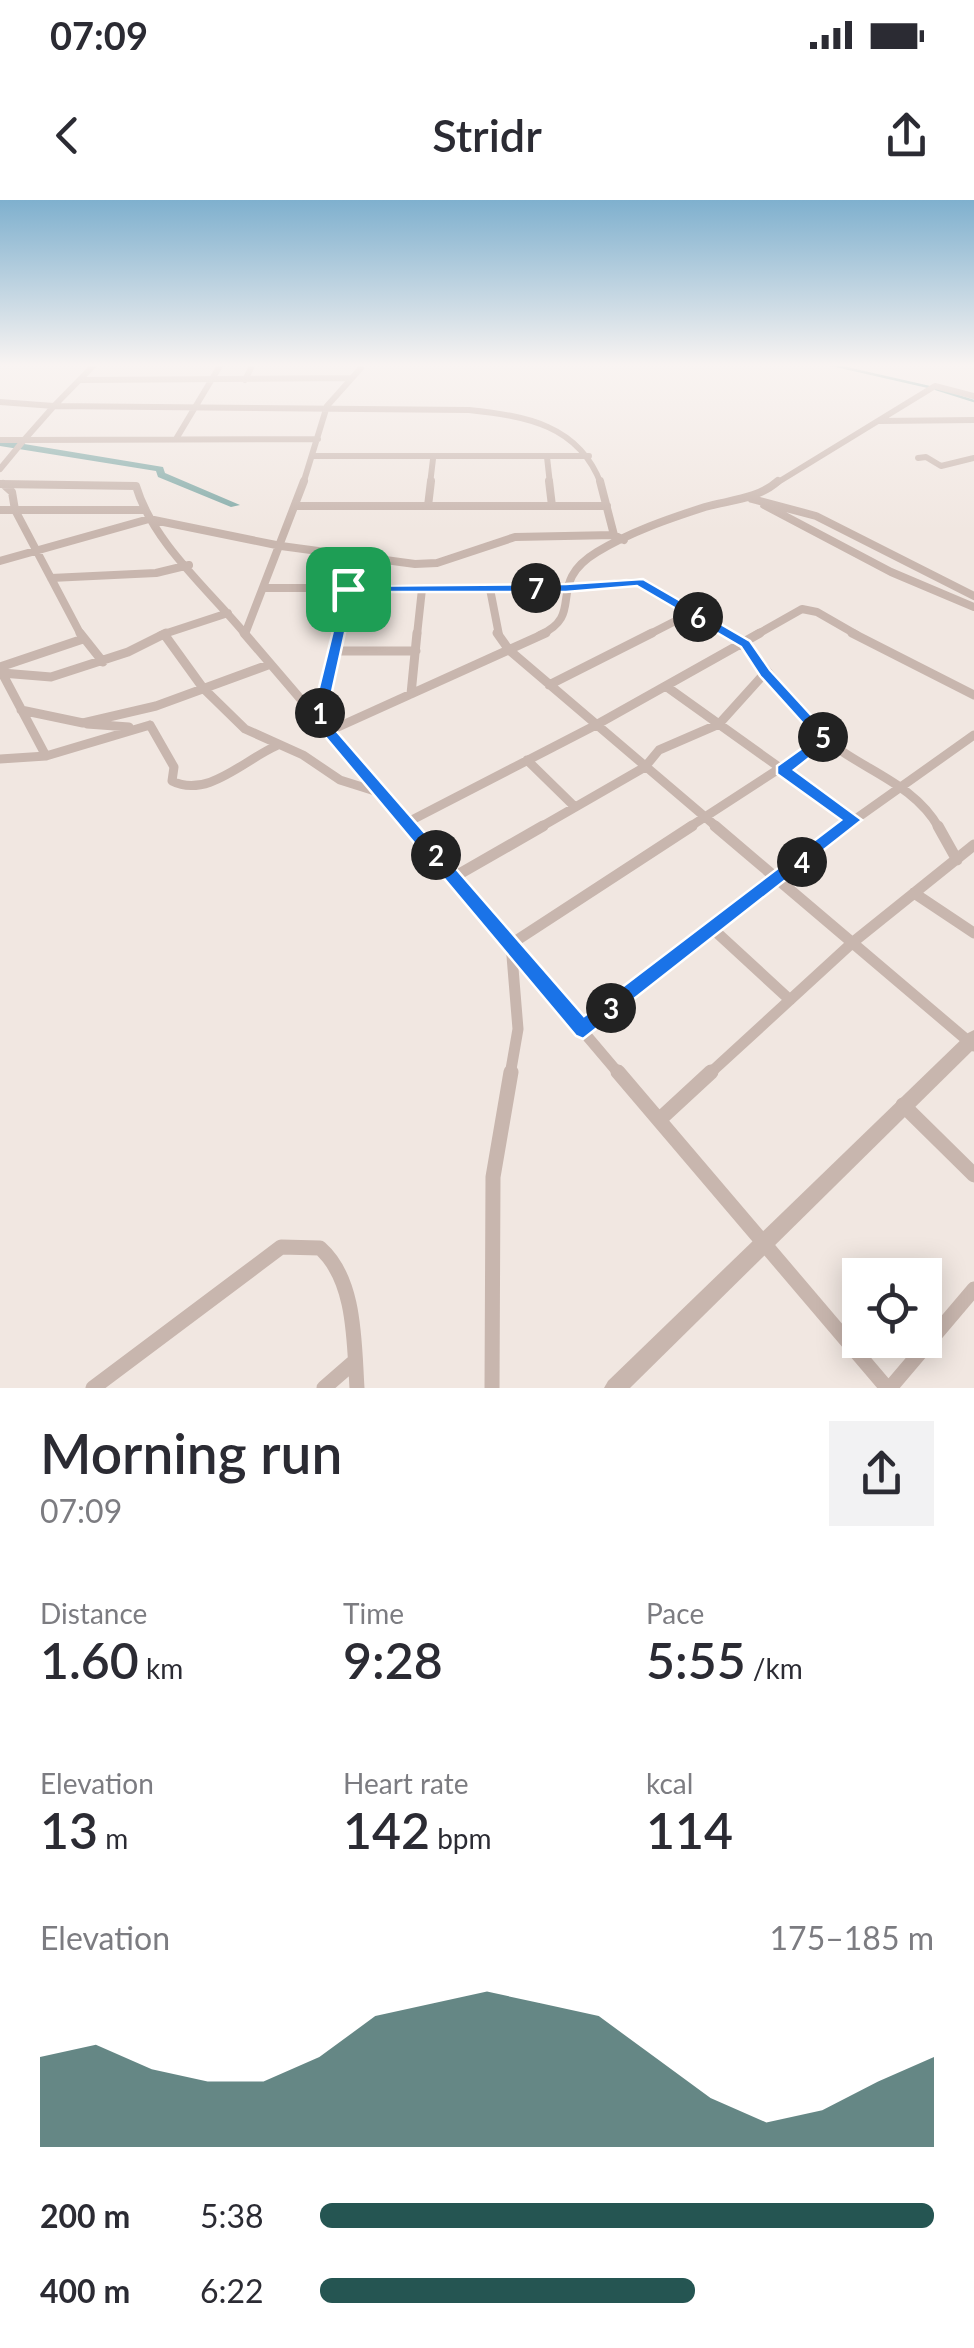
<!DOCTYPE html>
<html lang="en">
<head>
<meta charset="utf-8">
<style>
	body { margin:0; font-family:Lato,sans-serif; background:#f2f2f3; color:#2b2b33; height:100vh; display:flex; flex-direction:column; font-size:38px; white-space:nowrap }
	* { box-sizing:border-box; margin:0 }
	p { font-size:32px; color:#7c7c81 }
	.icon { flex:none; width:55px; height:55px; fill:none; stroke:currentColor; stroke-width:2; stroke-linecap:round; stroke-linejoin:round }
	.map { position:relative; height:1188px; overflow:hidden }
	.details { display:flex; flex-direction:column; background:#fff; flex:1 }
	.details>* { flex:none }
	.tools { position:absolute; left:842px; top:1058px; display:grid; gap:20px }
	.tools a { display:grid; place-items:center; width:100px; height:100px; border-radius:0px; background:#fff; box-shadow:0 5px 25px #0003; font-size:50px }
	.pin { position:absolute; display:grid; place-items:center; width:85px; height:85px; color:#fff; margin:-42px; border-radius:20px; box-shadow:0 5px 15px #0006 }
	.km { position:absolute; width:50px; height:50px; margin:-25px; border-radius:50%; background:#222; color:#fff; font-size:28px; line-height:50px; text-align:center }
	.round { display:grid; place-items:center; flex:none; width:105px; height:105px; border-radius:0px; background:#f2f2f3 }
	.overview { display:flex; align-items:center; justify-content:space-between; height:170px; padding:0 40px }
	h1 { font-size:55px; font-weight:600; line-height:75px }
	.figures { display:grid; grid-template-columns:repeat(3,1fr); gap:15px; height:170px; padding:10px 40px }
	.figures div { display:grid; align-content:center }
	.figures b { font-size:50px; font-weight:600 }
	.figures small { font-size:28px; font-weight:400 }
	.figures p { font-size:28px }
	.chart { height:280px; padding:20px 40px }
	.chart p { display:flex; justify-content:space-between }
	.chart svg { width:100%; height:180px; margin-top:10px; fill:#255552; opacity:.7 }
	ul { padding:0 40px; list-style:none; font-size:32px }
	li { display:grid; grid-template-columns:160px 120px 1fr; align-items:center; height:75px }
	li i { height:25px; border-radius:12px; background:#255552 }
	.status { display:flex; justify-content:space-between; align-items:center; height:70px; padding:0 50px; background:#fff; direction:ltr }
	.status svg { height:28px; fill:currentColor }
	header { display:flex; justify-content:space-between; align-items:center; height:130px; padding:0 40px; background:#fff; font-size:45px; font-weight:600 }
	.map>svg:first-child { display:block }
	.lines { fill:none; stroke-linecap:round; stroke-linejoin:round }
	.stream { stroke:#83aba8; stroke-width:2.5 }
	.river { fill:#83aba8; fill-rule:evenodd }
	.minor-far4 { stroke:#c8b6ae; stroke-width:6 }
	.minor-far3 { stroke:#c8b6ae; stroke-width:8 }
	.minor-far2 { stroke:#c8b6ae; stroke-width:9 }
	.minor-far1 { stroke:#c8b6ae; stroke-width:11 }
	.minor { stroke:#c8b6ae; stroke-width:15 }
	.tertiary { fill:#c8b6ae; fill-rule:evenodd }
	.route { fill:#1a73e8; stroke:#fff; stroke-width:2.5; fill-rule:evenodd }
</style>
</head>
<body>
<div class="status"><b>07:09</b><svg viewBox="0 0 49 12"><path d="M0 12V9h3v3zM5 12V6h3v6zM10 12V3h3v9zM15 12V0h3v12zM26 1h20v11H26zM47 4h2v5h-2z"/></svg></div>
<header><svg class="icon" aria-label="back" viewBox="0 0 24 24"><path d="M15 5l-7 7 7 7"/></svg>Stridr<svg class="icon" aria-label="share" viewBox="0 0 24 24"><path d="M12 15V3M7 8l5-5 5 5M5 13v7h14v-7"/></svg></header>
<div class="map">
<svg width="974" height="1188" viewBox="0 0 974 1188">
	<rect width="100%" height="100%" fill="#f1e7e1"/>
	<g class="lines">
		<path class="stream" d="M828 164 929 187
			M936 189 974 201"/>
		<path class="river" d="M0 240 163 267 165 273 240 305 231 307 158 277 156 271 0 246Z"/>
		<path class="minor-far4" d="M80 180 352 178
			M245 180 253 164
			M0 202 54 206 95 164
			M880 221 974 220
			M176 239 221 164
			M0 240H24L54 206 469 210C526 216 579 225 601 284
			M313 256H589
			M547 257 550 284
			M918 258 926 257 941 266 974 258
			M0 269 24 240 318 239
			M303 284 327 206 361 168 359 164
			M430 284 433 259
			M775 284 935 186 974 196"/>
		<path class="minor-far3" d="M549 281 552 306
			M600 281 614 335 624 340
			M0 284 136 286C153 343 209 390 246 435
			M3 284 12 292 15 310 81 435
			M752 299 816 316 974 396
			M764 305 891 372 974 407
			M296 306H607
			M428 306 431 281
			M0 310H143
			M0 361 149 319 281 346 415 364 437 363 515 337 614 335
			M51 378 156 373 189 365
			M264 388H566L639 382 731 435
			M490 389 499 435
			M245 434 304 281
			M161 435 228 413
			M338 435 357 358
			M417 435 422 389
			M540 435C587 414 544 384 597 352 630 332 668 319 705 307 730 300 758 299 778 281
			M648 435 691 413
			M756 435 802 409 817 412 857 435"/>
		<path class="minor-far2" d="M80 433 103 462
			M244 433 411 628
			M497 433 509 450 718 628
			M726 433C765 455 789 509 825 539 862 570 914 583 939 628
			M852 433 974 495
			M164 434 203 488 245 529 303 555 340 580 378 592
			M334 451H416
			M0 467 83 439
			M0 469 46 556
			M2 473 51 477 128 452 166 433
			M549 485 652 433
			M667 487 853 620
			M411 494 417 433
			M21 510 83 523 156 506 268 465
			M318 520 339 433
			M87 524 129 527
			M150 525 174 567 172 581C207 599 244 560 276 546
			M327 532 546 433
			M0 559 46 556 150 525
			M527 560 575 607
			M408 622 596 525 760 433
			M539 628 645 567 659 550 719 524 765 473
			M688 628 825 539
			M843 628 974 535"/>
		<path class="minor-far1" d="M409 626 620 875
			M715 626 974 846
			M938 626 957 660
			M454 677 543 626
			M914 693 974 733
			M714 730 790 800
			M583 830 846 626
			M510 875 518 829 511 744 692 626
			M708 875 852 743 974 645"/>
		<path class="minor" d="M618 872 887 1188
			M903 905 974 975
			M659 920 711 872
			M93 1188 281 1047 320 1048C356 1080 354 1143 357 1188
			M324 1188 355 1161
			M492 1188 493 977 511 872
			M890 1188 974 1089"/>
		<path class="tertiary" d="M974 830V849L630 1188H604L608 1181 968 833Z"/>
	</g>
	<linearGradient id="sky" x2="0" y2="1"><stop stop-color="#7fb0ce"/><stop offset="0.5" stop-color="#f9f4f2"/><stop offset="1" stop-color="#f9f4f2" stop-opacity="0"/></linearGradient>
	<rect width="974" height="330" fill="url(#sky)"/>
	<path class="route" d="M643 379 750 441 770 470 833 539 794 570 862 620 583 839 576 836 311 520 344 386 566 384ZM637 386 741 447 760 476 816 538 777 566V574L841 620 584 816 326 519 354 392H566Z"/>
</svg>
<div class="tools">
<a><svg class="icon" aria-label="locate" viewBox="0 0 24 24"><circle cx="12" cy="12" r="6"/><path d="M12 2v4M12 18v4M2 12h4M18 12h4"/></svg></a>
</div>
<div class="pin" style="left:348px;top:389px;background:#1e9e55"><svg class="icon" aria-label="arrive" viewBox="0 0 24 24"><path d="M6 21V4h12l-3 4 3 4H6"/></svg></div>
<b class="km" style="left:320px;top:513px">1</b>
<b class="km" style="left:436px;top:655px">2</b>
<b class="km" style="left:611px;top:808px">3</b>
<b class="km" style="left:802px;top:662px">4</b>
<b class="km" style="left:823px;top:537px">5</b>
<b class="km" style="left:698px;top:417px">6</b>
<b class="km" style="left:536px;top:388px">7</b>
</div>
<section class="details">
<div class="overview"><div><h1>Morning run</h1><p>07:09</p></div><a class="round"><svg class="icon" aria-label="share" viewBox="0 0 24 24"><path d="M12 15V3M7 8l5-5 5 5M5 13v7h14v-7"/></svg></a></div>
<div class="figures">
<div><p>Distance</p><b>1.60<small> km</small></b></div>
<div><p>Time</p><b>9:28</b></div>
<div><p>Pace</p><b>5:55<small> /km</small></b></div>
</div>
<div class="figures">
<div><p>Elevation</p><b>13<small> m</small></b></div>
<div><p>Heart rate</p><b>142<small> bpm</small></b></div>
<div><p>kcal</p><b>114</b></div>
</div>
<div class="chart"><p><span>Elevation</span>175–185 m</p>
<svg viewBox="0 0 160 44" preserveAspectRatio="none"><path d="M0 44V22L10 19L20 25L30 28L40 28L50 22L60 12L70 9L80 6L90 9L100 12L110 22L120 32L130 38L140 35L150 28L160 22V44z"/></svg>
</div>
<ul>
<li><b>200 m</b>5:38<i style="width:100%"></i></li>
<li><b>400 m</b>6:22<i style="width:61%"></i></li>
</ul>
</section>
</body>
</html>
